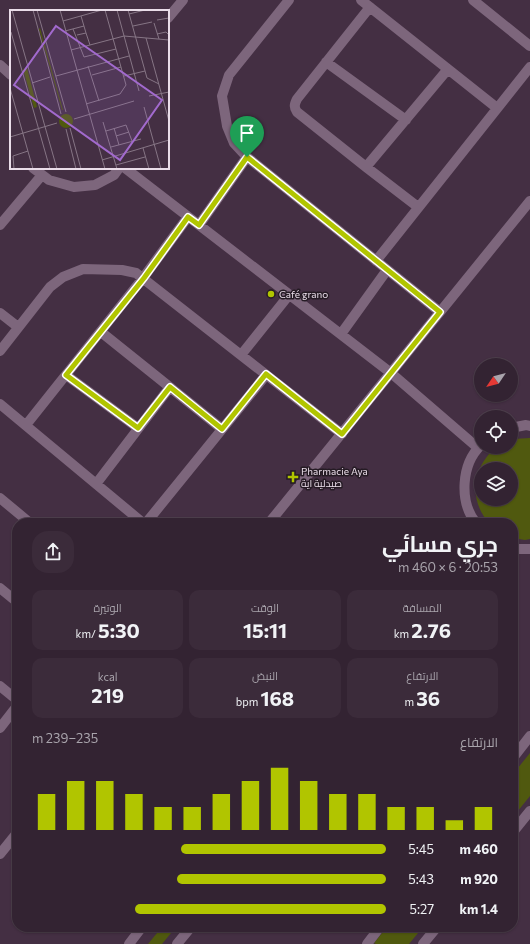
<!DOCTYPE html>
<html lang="ar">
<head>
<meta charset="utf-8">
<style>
	body { margin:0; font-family:Commissioner,Cairo,sans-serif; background:#3b2b3a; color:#f1f3f6; direction:rtl; height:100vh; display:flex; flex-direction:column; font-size:15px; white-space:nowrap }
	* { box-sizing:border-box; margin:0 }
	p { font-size:13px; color:#a9a4ac }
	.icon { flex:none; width:22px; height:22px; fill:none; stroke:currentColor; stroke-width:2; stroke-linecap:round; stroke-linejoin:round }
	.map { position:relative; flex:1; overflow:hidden; direction:ltr }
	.panel { position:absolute; left:12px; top:518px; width:506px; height:414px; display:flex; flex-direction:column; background:#332332; border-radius:16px; box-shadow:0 1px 3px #0004,0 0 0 1px #4e404d; direction:rtl }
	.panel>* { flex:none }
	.needle { width:26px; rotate:235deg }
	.fabs { position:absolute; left:474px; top:358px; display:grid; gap:8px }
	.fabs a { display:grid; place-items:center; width:44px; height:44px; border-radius:50%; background:#332332; box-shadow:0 1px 3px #0004,0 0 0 1px #4e404d; font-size:20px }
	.pin { position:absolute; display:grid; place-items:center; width:34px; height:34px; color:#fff; margin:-41px -17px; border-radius:50% 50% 50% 0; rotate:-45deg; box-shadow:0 0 4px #0007 }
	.pin .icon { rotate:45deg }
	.round { display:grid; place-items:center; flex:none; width:42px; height:42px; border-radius:16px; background:#3b2b3a }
	.head { display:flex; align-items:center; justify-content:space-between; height:68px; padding:0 20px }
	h1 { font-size:22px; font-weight:700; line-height:30px }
	.metrics { display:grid; grid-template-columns:repeat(3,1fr); gap:6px; height:68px; padding:4px 20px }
	.metrics div { display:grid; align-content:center; border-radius:10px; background:#3b2b3a; text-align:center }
	.metrics b { font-size:20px; font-weight:700 }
	.metrics small { font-size:11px; font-weight:400 }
	.metrics p { font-size:11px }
	.chart { height:112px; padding:8px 20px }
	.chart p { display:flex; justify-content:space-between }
	.chart svg { width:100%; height:72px; margin-top:4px; stroke:#b1c500; stroke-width:6 }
	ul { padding:0 20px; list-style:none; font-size:13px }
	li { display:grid; grid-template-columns:64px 48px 1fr; align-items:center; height:30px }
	li i { height:10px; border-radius:5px; background:#b1c500 }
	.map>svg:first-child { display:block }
	.green { fill:#50590f; fill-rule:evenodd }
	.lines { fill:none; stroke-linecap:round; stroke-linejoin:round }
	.minor { stroke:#7d667c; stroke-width:10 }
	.route-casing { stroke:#fff; stroke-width:8 }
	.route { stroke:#b1c500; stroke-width:5 }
	.poi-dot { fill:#b1c500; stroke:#251b24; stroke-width:1.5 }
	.labels { text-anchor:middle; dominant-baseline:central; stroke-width:3; stroke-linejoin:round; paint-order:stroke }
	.poi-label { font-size:10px; fill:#eadde9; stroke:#251b24; text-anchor:start }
	.inset-road { fill:none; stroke:#867585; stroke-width:1 }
	.view { fill:#a26ace; fill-opacity:0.15; stroke:#a26ace; stroke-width:2 }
	.inset-edge { fill:none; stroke:#eadde9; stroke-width:2 }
</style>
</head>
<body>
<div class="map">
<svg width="530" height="944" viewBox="0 0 530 944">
	<rect width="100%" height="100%" fill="#442f43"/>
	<path class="green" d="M530 438V539L525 540 513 538V523H489C472 504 471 478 486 458 489 453 494 450 497 447H511V440L513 439ZM481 469H511V499H481Z
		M530 753V796L513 817V774Z
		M162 927H176L162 944H148Z
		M387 927H423L409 944H376L374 943Z"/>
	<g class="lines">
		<path class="minor" d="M289 0 229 75 222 96 227 126 234 143 247 157 440 312
			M361 0 497 108
			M473 0 530 46
			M370 7 297 99C294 105 294 107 297 112L366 167 418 207
			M168 18 183 0
			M326 62 406 120
			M0 65 11 75
			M366 167 448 69
			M33 168 49 180 74 187 95 185 114 175 119 168
			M125 168 391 373 478 448
			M0 225 42 175
			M199 225 247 157
			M376 261 530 67
			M0 313 18 327
			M101 332 222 429
			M341 334 387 270
			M0 351 50 287 63 277 83 269 122 270 136 273 342 434
			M241 355 289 295
			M66 375 138 428
			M0 404 143 523
			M26 425 143 278 188 217
			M511 428 526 425 530 426
			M96 484 170 387
			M0 498 30 523
			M146 523 266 375
			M269 523C357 416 443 308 530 201
			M476 523C459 502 461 464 481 445
			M513 549H530
			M0 588 17 602
			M0 686 17 700
			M0 728 17 706
			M513 758 530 736
			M513 832 530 811
			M0 854 17 833
			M129 944 142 927
			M177 944 191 927
			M367 944 380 927
			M423 944 437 927"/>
	</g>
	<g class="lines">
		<g class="route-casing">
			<path id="route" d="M247 157 440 312 342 434 266 374 222 429 170 387 138 428 66 375 144 278 188 217 199 225Z"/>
		</g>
		<use href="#route" class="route"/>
	</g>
	<g class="poi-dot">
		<circle cx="271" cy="294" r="4"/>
		<path d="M291 471h4v4h4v4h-4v4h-4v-4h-4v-4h4z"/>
	</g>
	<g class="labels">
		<g class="poi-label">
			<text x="279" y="294">Café grano</text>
			<text x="301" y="471">Pharmacie Aya<tspan x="301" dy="12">صيدلية اية</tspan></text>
		</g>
	</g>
	<g transform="translate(10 10)">
		<rect width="159" height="159" fill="#442f43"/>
		<path d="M30 18 53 100H52L29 19ZM17 58 27 97 24 98 13 59ZM49 111a7 7 0 1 1 14 0a7 7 0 1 1-14 0Z" fill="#50590f"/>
		<path class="inset-road" d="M2 0 47 159M23 0 51 104M27 0 56 102M50 0 95 159M107 0 129 81M118 0 137 68 149 74M119 4 135 0M71 6 76 23M147 10 159 8M53 11 92 0M144 13 149 29M123 16 142 12M63 19 74 47 106 39M55 21 74 16M1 22 40 159M147 24 156 22 159 25M67 25 76 23 80 35M136 28 159 111M61 40 114 26 159 30M78 56 89 91M82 65 111 57M46 66 119 46M114 66 135 61M22 73 40 67M0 78 23 159M139 86 159 82M76 94 110 84 116 75 95 0M134 97 151 159M64 109 124 91M93 112 107 159M60 118 71 159M104 118 109 135M56 119 66 159M96 121 116 115 122 131M106 126 119 122M0 127 47 113M101 137 131 129M133 138 139 159M92 150 159 130M106 155 135 147M4 159 3 146 18 141"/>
		<path class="view" d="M46 16 152 90 110 150 4 75Z"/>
		<rect width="159" height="159" class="inset-edge"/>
	</g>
</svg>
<div class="fabs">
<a><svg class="needle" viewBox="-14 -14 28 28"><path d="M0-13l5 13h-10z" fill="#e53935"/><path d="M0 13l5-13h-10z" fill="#a9a4ac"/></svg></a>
<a><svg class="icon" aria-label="locate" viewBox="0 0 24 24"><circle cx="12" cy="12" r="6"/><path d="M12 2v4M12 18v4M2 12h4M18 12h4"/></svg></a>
<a><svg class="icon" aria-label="layers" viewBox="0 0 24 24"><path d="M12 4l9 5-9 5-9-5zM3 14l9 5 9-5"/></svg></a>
</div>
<div class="pin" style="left:247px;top:157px;background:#1e9e55"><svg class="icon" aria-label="arrive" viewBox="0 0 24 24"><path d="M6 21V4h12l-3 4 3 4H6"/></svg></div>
<section class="panel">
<div class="head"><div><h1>جري مسائي</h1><p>20:53 · 6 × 460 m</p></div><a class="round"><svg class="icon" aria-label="share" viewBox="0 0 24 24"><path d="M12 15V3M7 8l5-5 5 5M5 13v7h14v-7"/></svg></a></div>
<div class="metrics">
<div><p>المسافة</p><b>2.76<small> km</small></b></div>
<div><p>الوقت</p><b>15:11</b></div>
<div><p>الوتيرة</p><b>5:30<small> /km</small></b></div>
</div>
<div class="metrics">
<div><p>الارتفاع</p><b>36<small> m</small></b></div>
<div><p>النبض</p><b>168<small> bpm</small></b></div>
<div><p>kcal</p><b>219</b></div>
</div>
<div class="chart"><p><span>الارتفاع</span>235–239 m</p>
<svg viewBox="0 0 160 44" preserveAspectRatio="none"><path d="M5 44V22M15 44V14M25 44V14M35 44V22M45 44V30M55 44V30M65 44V22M75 44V14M85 44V6M95 44V14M105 44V22M115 44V22M125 44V30M135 44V30M145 44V38M155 44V30"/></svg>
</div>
<ul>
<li><b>460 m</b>5:45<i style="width:58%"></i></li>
<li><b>920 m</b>5:43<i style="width:59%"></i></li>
<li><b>1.4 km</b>5:27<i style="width:71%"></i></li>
</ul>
</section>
</div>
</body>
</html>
